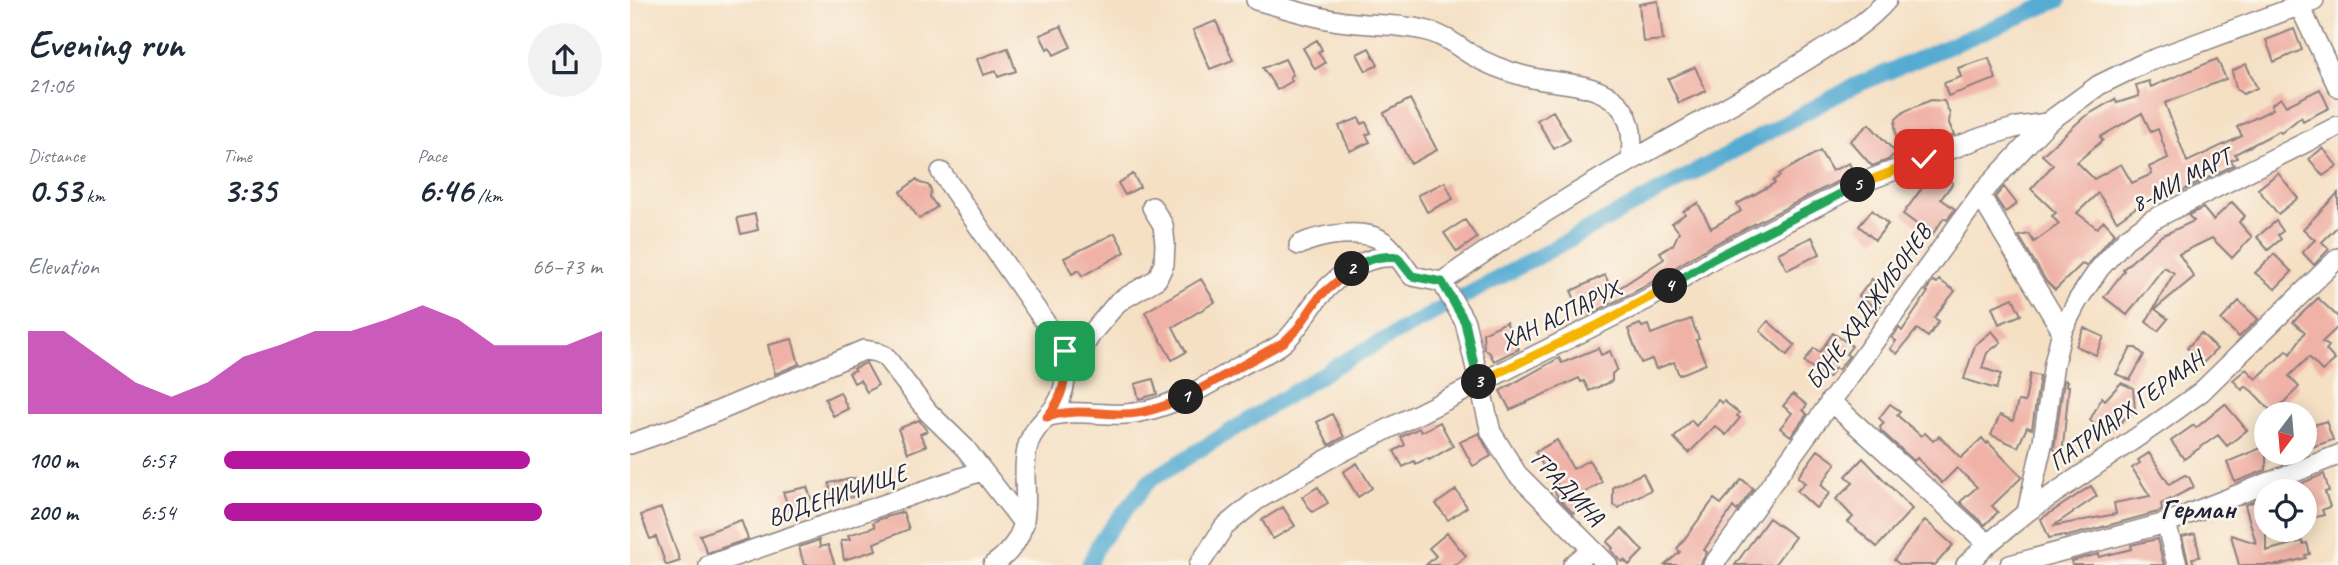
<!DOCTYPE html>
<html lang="en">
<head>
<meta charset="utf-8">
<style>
	body { margin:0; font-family:Caveat,sans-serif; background:#f2f2f3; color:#1f2937; height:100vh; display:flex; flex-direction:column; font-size:26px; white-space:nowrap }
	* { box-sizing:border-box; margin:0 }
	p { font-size:23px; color:#747a83 }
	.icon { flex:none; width:38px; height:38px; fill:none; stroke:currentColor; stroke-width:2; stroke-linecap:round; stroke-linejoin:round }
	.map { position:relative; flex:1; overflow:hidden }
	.panel { display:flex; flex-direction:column; background:#fff; width:630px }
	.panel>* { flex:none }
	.needle { width:46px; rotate:196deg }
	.tools { position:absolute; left:1624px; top:402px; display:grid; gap:14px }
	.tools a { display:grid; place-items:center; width:63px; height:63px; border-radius:50%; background:#fff; box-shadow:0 4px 18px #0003; font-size:35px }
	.pin { position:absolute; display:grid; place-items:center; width:60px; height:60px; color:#fff; margin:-30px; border-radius:14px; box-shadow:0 4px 10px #0006 }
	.km { position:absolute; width:35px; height:35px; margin:-18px; border-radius:50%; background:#222; color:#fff; font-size:19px; line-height:35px; text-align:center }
	.round { display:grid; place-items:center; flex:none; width:74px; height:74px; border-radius:37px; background:#f2f2f3 }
	.summary { display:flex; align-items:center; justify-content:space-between; height:119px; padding:0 28px }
	h1 { font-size:38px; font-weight:600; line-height:52px }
	.metrics { display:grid; grid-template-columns:repeat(3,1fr); gap:10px; height:119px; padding:7px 28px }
	.metrics div { display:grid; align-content:center }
	.metrics b { font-size:35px; font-weight:600 }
	.metrics small { font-size:19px; font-weight:400 }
	.metrics p { font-size:19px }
	.chart { height:196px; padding:14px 28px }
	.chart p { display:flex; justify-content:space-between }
	.chart svg { width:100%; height:126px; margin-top:7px; fill:#b5179e; opacity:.7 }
	ul { padding:0 28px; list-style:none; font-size:23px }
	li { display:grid; grid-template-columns:112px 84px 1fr; align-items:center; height:52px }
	li i { height:18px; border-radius:9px; background:#b5179e }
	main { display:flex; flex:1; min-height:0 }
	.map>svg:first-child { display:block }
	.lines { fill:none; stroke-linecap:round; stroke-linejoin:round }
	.canal { stroke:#55abd2; stroke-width:16 }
	.building { fill:#f0b2a7; fill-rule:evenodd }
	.minor-casing { stroke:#8c8180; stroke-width:22 }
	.minor { stroke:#fff; stroke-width:19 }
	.split-1-casing { stroke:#fff; stroke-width:14 }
	.split-2-casing { stroke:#fff; stroke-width:14 }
	.split-3-casing { stroke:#fff; stroke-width:14 }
	.split-4-casing { stroke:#fff; stroke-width:14 }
	.split-5-casing { stroke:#fff; stroke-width:14 }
	.split-6-casing { stroke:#fff; stroke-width:14 }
	.split-1 { stroke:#f0652b; stroke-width:9 }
	.split-2 { stroke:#f0652b; stroke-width:9 }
	.split-3 { stroke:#22a559; stroke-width:9 }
	.split-4 { stroke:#f5b400; stroke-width:9 }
	.split-5 { stroke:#22a559; stroke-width:9 }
	.split-6 { stroke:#f5b400; stroke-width:9 }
	.labels { text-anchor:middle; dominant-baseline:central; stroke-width:5; stroke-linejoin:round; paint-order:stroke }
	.street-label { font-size:24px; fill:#22223b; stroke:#fbf7ec }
	.quarter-label { font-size:28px; font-weight:bold; fill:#22223b; stroke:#fbf7ec }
</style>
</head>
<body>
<main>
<section class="panel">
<div class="summary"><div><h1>Evening run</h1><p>21:06</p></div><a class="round"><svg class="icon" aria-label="share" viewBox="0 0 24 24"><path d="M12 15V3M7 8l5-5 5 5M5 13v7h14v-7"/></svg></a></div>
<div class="metrics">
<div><p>Distance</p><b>0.53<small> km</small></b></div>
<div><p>Time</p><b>3:35</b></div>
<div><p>Pace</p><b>6:46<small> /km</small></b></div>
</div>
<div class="chart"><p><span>Elevation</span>66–73 m</p>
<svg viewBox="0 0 160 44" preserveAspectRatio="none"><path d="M0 44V15L10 15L20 24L30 33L40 38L50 33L60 24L70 20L80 15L90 15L100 11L110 6L120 11L130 20L140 20L150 20L160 15V44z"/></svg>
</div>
<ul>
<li><b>100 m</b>6:57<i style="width:81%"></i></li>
<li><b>200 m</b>6:54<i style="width:84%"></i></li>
</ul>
</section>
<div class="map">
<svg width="1708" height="565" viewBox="0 0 1708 565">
	<rect width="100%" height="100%" fill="#fbf7ec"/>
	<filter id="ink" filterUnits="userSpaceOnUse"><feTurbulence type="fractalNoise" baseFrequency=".0143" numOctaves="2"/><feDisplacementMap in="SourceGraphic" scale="14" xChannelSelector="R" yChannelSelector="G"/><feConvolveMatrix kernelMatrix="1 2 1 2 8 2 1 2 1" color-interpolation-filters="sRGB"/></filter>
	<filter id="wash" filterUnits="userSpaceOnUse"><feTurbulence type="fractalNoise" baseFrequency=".00686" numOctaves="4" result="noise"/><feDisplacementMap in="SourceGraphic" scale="28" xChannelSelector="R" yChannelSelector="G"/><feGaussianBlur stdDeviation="1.57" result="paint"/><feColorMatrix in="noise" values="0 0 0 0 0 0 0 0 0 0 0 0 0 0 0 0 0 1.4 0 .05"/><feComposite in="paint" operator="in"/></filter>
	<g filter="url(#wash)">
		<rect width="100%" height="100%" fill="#f5e0c4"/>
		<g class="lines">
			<path class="canal" d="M459 565 469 543 519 481 709 364 1224 86 1429 0"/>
		</g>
		<g id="blocks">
			<path class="building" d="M1028 1 1033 40 1013 42 1009 4Z
				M586 21 603 60 580 69 563 30Z
				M431 26 441 47 424 55 420 47 417 49 410 35Z
				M1664 29 1672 50 1644 62 1636 40Z
				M687 40 692 50 688 52 695 63 685 69 673 48Z
				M378 48 386 71 368 77 366 71 353 75 347 59Z
				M739 48 748 65 736 71 727 54Z
				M1359 58 1366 79 1318 96 1314 83 1331 77 1328 68Z
				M655 59 663 75 660 76 662 81 647 90 633 68Z
				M1587 59 1596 79 1535 103 1557 162 1612 136 1607 127 1643 109 1641 105 1651 98 1656 106 1690 89 1699 108 1673 121 1671 117 1651 133 1649 131 1605 154 1607 158 1601 160 1604 165 1550 192 1548 188 1508 206 1487 221 1468 193 1447 213 1467 228 1474 221 1485 233 1456 266 1452 264 1425 290 1416 281 1389 236 1399 234 1404 242 1429 224 1422 216 1426 213 1401 189 1423 165 1412 155 1454 117 1485 99 1487 103 1509 96 1506 85 1519 81 1521 87ZM1512 113 1521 132 1528 129 1538 158 1519 167 1522 174 1502 183 1491 164 1464 179 1447 162 1473 140 1470 137Z
				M1616 64 1627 88 1613 94 1606 89 1602 71Z
				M1065 67 1076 91 1049 103 1038 79Z
				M780 99 807 150 781 164 754 113Z
				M1301 100 1314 101 1320 114 1319 123 1324 135 1311 140 1299 133 1295 146 1281 151 1277 143 1267 152 1265 125 1266 119 1275 111Z
				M923 111 940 140 924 149 907 120Z
				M729 118 732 124 736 122 741 133 736 135 740 142 720 151 709 126Z
				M1239 124 1266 153 1258 160 1242 166 1220 141Z
				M1693 148 1707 166 1693 176 1679 159Z
				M1190 151 1202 171 1219 163 1224 173 1077 248 1012 288 959 315 956 309 951 312 941 291 975 275 983 292 1034 259 1030 252 1043 245 1049 232 1042 223 1055 214 1053 211 1068 203 1081 228 1111 211 1107 204 1145 183 1143 181 1150 176 1149 174Z
				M1306 169 1323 183 1311 199 1325 209 1317 220 1314 218 1302 235 1273 214Z
				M1648 173 1668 198 1648 214 1628 189Z
				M503 174 510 187 495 195 488 183Z
				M287 179 290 183 298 185 301 190 300 197 307 207 289 219 270 192Z
				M815 182 823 199 797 212 788 195Z
				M1374 187 1387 204 1375 212 1365 197Z
				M1708 193V226L1692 242 1699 249 1684 265 1672 252 1685 240 1673 229Z
				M1602 202 1615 216 1609 222 1622 237 1602 258 1582 238 1549 254 1564 277 1525 309 1538 319 1528 331 1516 322 1544 273 1534 267 1497 315 1474 297 1494 271 1493 269 1503 260 1531 236 1564 221 1558 215 1573 208 1583 220Z
				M1242 210 1258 224 1245 240 1229 226Z
				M125 214 128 230 111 234 107 218Z
				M835 220 847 238 827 252 814 233Z
				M1646 221 1653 231 1648 235 1651 239 1638 250 1627 237Z
				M485 233 495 252 452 276 449 270 442 274 434 258Z
				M1182 237 1190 254 1157 270 1148 253Z
				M1644 254 1662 272 1645 289 1625 273Z
				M571 279 585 302 543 327 556 352 542 360 515 312Z
				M1242 279 1259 292 1247 309 1229 296Z
				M1309 280 1325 291 1304 318 1309 321 1298 337 1287 329 1267 354 1260 349 1266 341 1262 338 1269 328 1272 331 1298 292 1296 291 1303 281 1307 283Z
				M1383 298 1391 315 1369 324 1362 307Z
				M1688 298 1708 317V327L1692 342 1699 346 1696 350 1705 360 1692 371 1679 357 1659 376 1669 387 1643 413 1623 392 1615 386 1612 390 1603 380 1616 369 1626 379 1657 350 1660 354 1675 332 1663 322Z
				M1609 301 1628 319 1609 337 1591 320Z
				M1061 319 1069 339 1066 340 1076 364 1049 375 1044 362 1026 369 1022 359 1011 363 998 329 1010 324 1012 327 1018 325 1021 334Z
				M1138 321 1165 345 1157 355 1130 331Z
				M876 322 889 349 864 361 859 352 854 349 853 333Z
				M1454 328 1474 337 1466 355 1446 346Z
				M1362 331 1371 342 1357 353 1352 368 1371 374 1366 389 1334 379 1345 345Z
				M1203 333 1222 346 1216 354 1219 356 1208 370 1205 368 1198 378 1174 362 1184 348 1190 352Z
				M1571 333 1587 349 1573 363 1557 348Z
				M162 339 169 364 145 374 138 345Z
				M968 348 971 355 980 351 987 369 982 374V381L959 391 954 381 951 382 949 378 880 410 870 391 929 358 932 363Z
				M1501 348H1506L1514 355 1500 380 1486 374Z
				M236 363 248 385 237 392 230 380 224 383 219 373 225 370 224 368Z
				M1400 374 1410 376 1402 429 1397 427 1388 447 1361 435 1370 415 1383 421 1388 401 1395 402Z
				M523 379 527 394 509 399 505 384Z
				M1434 380 1437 381 1436 386H1439L1432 456 1424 449Z
				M1491 383 1503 388 1505 409 1476 436 1460 420 1472 397 1475 400Z
				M210 392 218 409 203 416 195 399Z
				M1163 394 1177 405 1173 410 1177 414 1161 436 1150 428 1162 413 1153 406Z
				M1088 400 1092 403 1094 401 1109 413 1107 416 1110 418 1096 435 1085 426 1059 453 1044 438 1061 420 1066 426Z
				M1260 404 1270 411 1267 415 1291 436 1295 433 1303 441 1309 436 1331 458 1352 438 1357 444 1358 442 1392 477 1362 506 1368 512 1355 525 1330 502 1347 487 1327 468 1312 483 1287 458 1284 461 1251 431 1250 427 1254 423 1249 418Z
				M1595 404 1617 430 1597 446 1588 435 1554 459 1541 441 1564 425 1566 428Z
				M702 414 714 437 699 445 687 422Z
				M289 420 297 431 290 434 296 446 278 453 268 429Z
				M1696 421 1703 440 1682 447 1675 428Z
				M810 422 823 446 799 460 798 458 786 464 784 461 773 467 764 451 775 445 771 437 789 428 791 432Z
				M849 433 861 456 843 466 830 442Z
				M927 440 943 469 959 460 972 482 951 495 956 505 943 513 929 499 925 492 930 489 919 470 916 471 905 452Z
				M1636 446V470L1605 482 1597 462Z
				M1188 450 1206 463 1191 485 1200 493 1186 508 1167 491 1175 483 1168 477Z
				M1519 453 1539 484 1555 475 1559 477 1564 487 1531 504 1532 511 1435 537V535L1419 538 1411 519 1461 486 1467 496 1423 526 1486 514 1484 503 1520 496 1502 468 1510 463 1508 460Z
				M1233 458 1282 509 1247 547 1218 522 1223 517 1206 499 1223 483 1216 476Z
				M727 463 742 488 728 497 713 472Z
				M1013 473 1021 490 996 502 989 508 983 505V487Z
				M1694 474 1699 491 1695 492 1700 507 1692 510 1694 515 1682 518 1672 483Z
				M225 478 228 496 202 501 199 483Z
				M1112 479 1123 489 1107 511 1103 507 1074 550 1077 552 1070 565H1035L1050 552 1047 549 1084 499 1091 504Z
				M177 487 185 509 162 517 153 492Z
				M688 487 698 503 682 512 672 497Z
				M826 490 837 507 818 520 806 504Z
				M1636 497V551L1672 541 1673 544 1677 543 1680 554 1675 555 1676 558 1649 565H1609L1601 535 1626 543 1615 505Z
				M653 507 665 526 643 539 632 520Z
				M31 508 50 561 38 565H36L26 537 20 539 11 515Z
				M273 512 279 529 244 543 246 550 214 560 211 541 220 539 218 535 245 527 243 523 247 520Z
				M1139 518 1165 537 1144 565H1105Z
				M111 520 118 539 77 553 70 535Z
				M1295 520 1323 545 1305 565H1271L1264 560Z
				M992 528 1013 551 999 565 994 560 992 562 981 550 983 548 977 542Z
				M817 533 836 556 826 565H796L806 556 799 548Z
				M1565 534 1570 557 1562 558 1564 565H1559L1552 537Z
				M1527 539 1534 565H1442L1441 561 1469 554V557L1502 549 1501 545Z
				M189 540 190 547 198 545 205 565H174L169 547Z"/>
		</g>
	</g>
	<g filter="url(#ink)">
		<use href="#blocks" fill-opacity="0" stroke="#8c8180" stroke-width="2"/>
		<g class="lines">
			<g class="minor-casing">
				<path id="minor" d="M626 0C653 7 681 17 709 21 739 26 769 23 798 31 815 36 826 45 840 54 857 64 875 71 894 76 922 84 957 81 981 98 1003 113 1003 138 1001 161 936 198 873 238 812 282L782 276C773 265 765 250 754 242 736 227 688 235 669 245
					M1670 7 1708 87
					M1001 161C1059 128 1118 96 1175 61 1203 43 1236 25 1257 0
					M311 172 435 351C437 370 437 392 424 408 415 420 404 428 399 442 395 452 395 464 395 474 396 515 399 539 363 565
					M1350 195 1432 331
					M812 282 835 322 861 432 887 474 978 565
					M437 372 462 333 488 302 527 279 534 264 535 244 533 225 522 207
					M1200 401 1358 544
					M417 417C444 408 468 416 496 414 540 410 574 387 612 365 626 357 641 353 654 342 669 329 677 311 690 296 709 274 736 254 767 257
					M0 444 57 424 234 350 246 352 255 356 298 412 335 448 394 524
					M1397 512 1413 441 1424 363 1432 331 1448 300 1469 269 1496 239 1522 220 1708 126
					M1536 523 1547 565
					M79 565 351 471
					M569 565 594 527 627 500 698 459 1018 299 1083 259 1236 181 1353 137 1388 127 1417 123
					M943 565 962 549
					M1083 565 1350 195 1417 123 1469 85 1514 63 1684 0
					M1336 565 1358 544 1397 512 1528 423 1571 392 1708 258
					M1380 565 1536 523 1708 455"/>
			</g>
			<use href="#minor" class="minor"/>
		</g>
	</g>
	<g class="lines" filter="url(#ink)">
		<g class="split-1-casing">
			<path id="split-1" d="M435 351C437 377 434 397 417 417 442 408 466 414 493 414 515 414 536 406 556 397"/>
		</g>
		<g class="split-2-casing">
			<path id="split-2" d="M556 397 654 342 667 329 690 296 722 269"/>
		</g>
		<g class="split-3-casing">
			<path id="split-3" d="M722 269C736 259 750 255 767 257L782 276 812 282 835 322 848 383 849 382"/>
		</g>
		<g class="split-4-casing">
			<path id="split-4" d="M849 382 970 324 1040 286"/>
		</g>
		<g class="split-5-casing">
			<path id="split-5" d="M1040 286 1083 259 1228 185"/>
		</g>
		<g class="split-6-casing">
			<path id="split-6" d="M1228 185 1294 159"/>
		</g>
		<use href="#split-1" class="split-1"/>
		<use href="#split-2" class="split-2"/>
		<use href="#split-3" class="split-3"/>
		<use href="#split-4" class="split-4"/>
		<use href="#split-5" class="split-5"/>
		<use href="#split-6" class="split-6"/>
	</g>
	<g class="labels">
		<g class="street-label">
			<text transform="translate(1551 180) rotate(-28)">8-МИ МАРТ</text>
			<text transform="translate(1238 307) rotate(-54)">БОНЕ ХАДЖИБОНЕВ</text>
			<text transform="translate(930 315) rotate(-26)">ХАН АСПАРУХ</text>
			<text transform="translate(1496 411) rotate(-36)">ПАТРИАРХ ГЕРМАН</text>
			<text transform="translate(938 488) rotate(46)">ГРАДИНА</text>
			<text transform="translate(207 495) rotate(-19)">ВОДЕНИЧИЩЕ</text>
		</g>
		<g class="quarter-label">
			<text x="1568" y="508">Герман</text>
		</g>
	</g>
</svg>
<div class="tools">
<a><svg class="needle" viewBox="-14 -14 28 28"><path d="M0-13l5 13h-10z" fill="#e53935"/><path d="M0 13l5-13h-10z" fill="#747a83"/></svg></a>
<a><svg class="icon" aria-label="locate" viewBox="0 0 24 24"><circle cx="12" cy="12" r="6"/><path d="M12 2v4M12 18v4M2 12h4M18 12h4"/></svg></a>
</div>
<div class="pin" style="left:435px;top:351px;background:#1e9e55"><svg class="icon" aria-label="arrive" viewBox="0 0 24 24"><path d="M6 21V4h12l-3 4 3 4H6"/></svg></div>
<div class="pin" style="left:1294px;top:159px;background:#d93025"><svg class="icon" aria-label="check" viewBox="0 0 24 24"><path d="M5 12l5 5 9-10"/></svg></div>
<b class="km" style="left:556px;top:397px">1</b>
<b class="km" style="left:722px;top:269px">2</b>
<b class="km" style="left:849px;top:382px">3</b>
<b class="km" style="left:1040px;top:286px">4</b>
<b class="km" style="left:1228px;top:185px">5</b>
</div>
</main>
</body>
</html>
